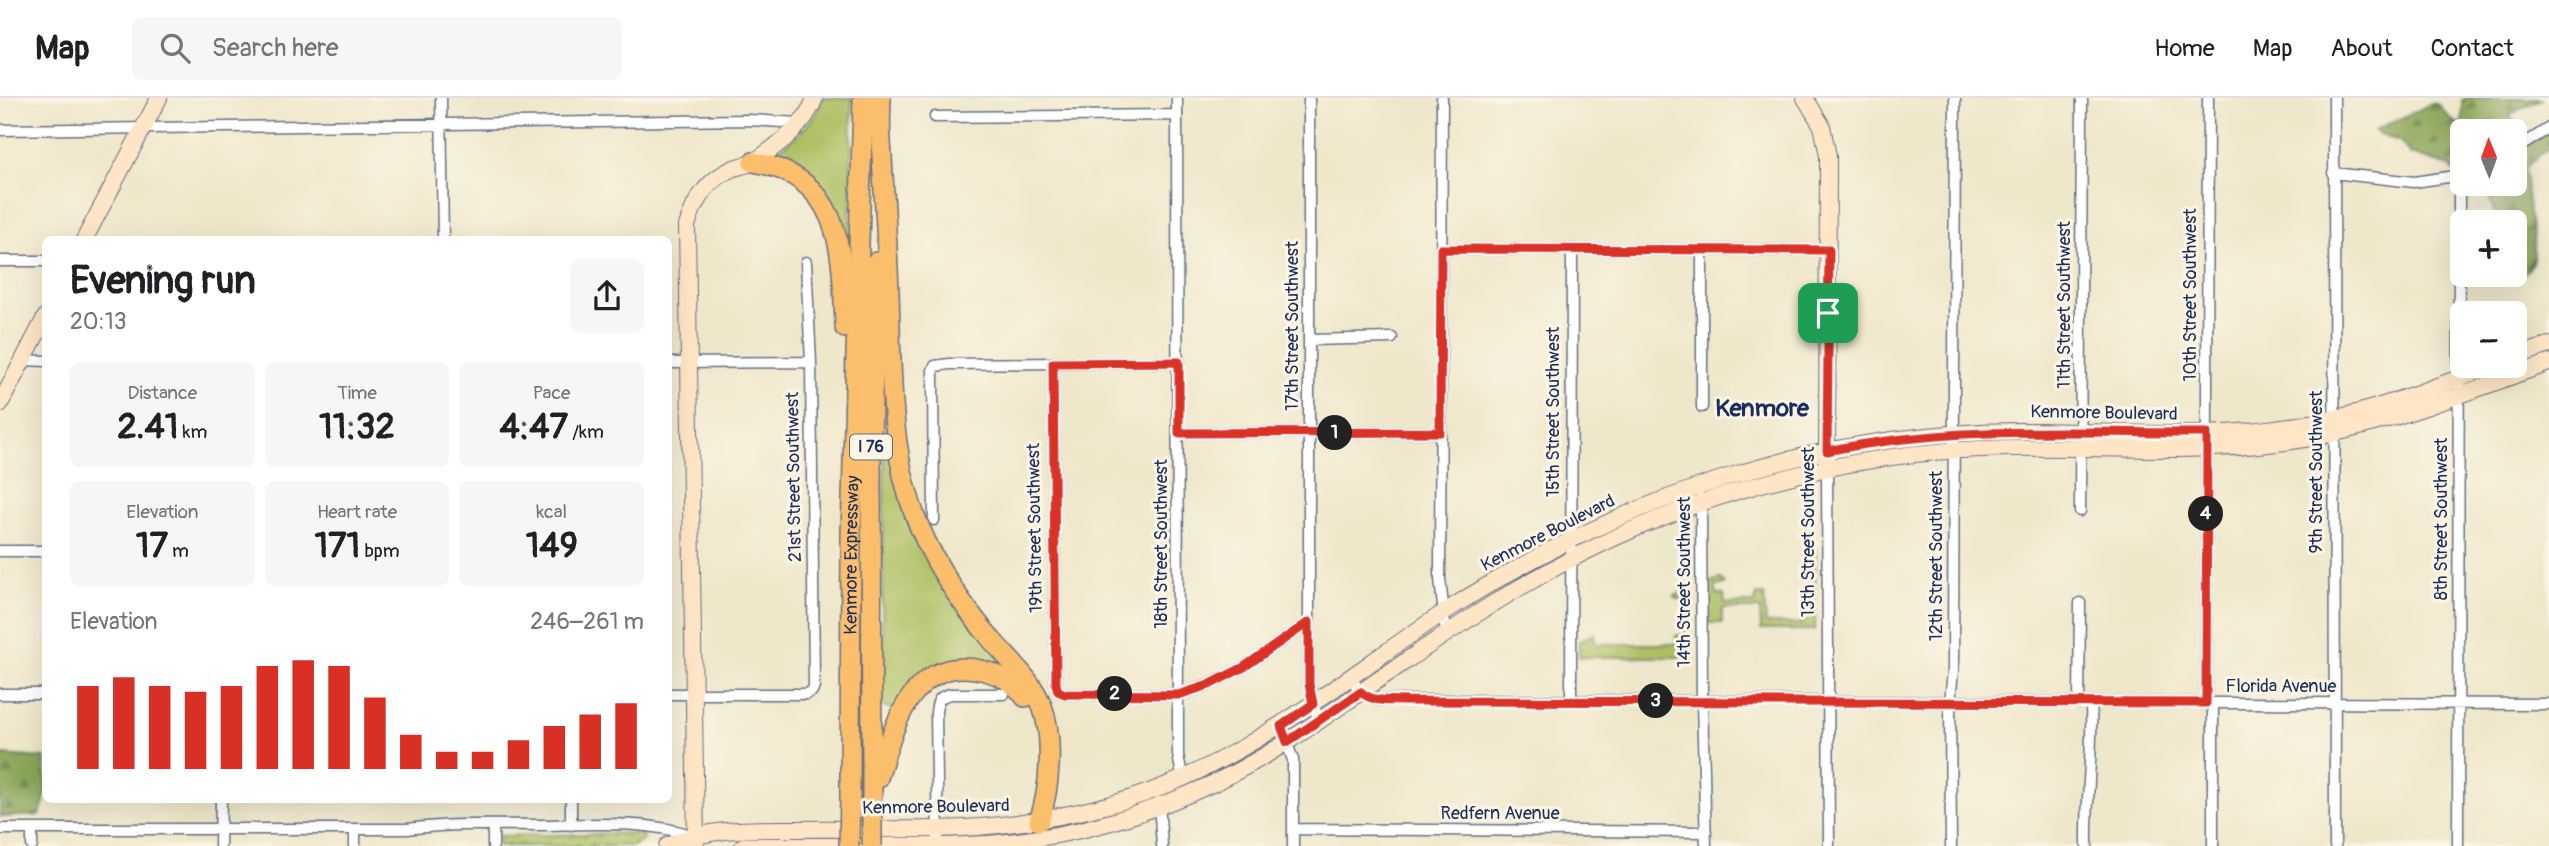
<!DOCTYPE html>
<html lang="en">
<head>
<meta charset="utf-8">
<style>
	body { margin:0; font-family:Pangolin,sans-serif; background:#f6f6f6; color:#202124; height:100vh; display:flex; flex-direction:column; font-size:26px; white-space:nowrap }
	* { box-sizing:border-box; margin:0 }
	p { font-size:23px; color:#757577 }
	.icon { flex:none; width:38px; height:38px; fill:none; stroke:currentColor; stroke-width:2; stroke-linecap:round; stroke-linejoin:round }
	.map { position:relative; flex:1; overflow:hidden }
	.side { position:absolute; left:42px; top:138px; width:630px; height:567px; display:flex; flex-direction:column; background:#fff; border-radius:10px; box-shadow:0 7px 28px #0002 }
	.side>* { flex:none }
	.needle { width:46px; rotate:359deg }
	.buttons { position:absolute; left:2450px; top:21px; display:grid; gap:14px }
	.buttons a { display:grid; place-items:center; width:77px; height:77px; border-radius:10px; background:#fff; box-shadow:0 7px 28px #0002; font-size:35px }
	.pin { position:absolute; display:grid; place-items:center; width:60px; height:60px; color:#fff; margin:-30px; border-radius:14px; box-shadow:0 4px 10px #0006 }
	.km { position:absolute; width:35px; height:35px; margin:-18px; border-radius:50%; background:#222; color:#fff; font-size:19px; line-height:35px; text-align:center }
	.round { display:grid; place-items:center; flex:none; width:74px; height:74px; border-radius:10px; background:#f6f6f6 }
	.head { display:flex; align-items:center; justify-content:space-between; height:119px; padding:0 28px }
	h1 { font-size:38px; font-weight:700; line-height:52px }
	.metrics { display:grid; grid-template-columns:repeat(3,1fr); gap:10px; height:119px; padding:7px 28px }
	.metrics div { display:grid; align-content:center; border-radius:10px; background:#f6f6f6; text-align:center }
	.metrics b { font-size:35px; font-weight:700 }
	.metrics small { font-size:19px; font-weight:400 }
	.metrics p { font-size:19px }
	.chart { height:196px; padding:14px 28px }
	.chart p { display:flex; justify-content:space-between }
	.chart svg { width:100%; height:126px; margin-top:7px; stroke:#d93025; stroke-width:6 }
	header { display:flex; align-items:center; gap:42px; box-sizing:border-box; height:98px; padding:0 35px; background:#fff; border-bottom:2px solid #e0e0e0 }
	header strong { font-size:33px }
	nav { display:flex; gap:38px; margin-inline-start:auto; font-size:24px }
	.search { width:490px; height:63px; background:#f6f6f6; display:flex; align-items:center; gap:18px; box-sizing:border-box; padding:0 24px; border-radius:10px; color:#757577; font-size:26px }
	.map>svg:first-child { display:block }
	.green { fill:#aebf63; stroke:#647760; stroke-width:2 }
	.forest { fill:url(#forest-firs); stroke:#526a5c; stroke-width:2 }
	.park { fill:url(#park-dots); stroke:#647760; stroke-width:2 }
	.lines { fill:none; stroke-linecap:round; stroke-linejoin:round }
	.street-casing { stroke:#656f84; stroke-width:13 }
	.secondary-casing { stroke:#656f84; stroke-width:18 }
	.highway-casing { stroke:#656f84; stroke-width:22 }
	.street { stroke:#fff; stroke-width:10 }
	.secondary { stroke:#fde5c5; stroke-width:16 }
	.highway { stroke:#fabe6d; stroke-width:19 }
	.highway-bridge-casing { stroke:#656f84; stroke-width:22; stroke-linecap:butt }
	.highway-bridge { stroke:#fabe6d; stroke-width:19 }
	.route-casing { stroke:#fff; stroke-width:14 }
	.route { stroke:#d93025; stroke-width:9 }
	.labels { text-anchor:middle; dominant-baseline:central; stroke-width:6; stroke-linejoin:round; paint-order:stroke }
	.shield { fill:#fcf5e5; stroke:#5e6a86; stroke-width:2 }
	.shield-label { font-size:16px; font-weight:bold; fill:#1b2f5e }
	.street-label { font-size:18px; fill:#1b2f5e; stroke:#fcf5e5 }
	.district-label { font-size:24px; font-weight:bold; fill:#1b2f5e; stroke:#fcf5e5 }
</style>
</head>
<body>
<header>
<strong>Map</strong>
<div class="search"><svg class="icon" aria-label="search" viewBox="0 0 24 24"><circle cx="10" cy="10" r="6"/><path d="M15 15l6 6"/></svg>Search here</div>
<nav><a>Home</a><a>Map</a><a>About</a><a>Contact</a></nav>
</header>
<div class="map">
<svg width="2549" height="748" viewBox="0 0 2549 748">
	<defs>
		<pattern id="forest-firs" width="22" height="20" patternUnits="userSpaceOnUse" patternTransform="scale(1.75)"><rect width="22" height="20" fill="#8aa659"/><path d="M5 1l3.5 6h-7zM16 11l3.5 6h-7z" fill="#70884d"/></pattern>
		<pattern id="park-dots" width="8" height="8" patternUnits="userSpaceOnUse" patternTransform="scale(1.75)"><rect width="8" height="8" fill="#aebf63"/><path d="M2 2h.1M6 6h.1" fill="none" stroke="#8d9c55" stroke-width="1.8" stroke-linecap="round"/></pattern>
	</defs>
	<rect width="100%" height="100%" fill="#fcf5e5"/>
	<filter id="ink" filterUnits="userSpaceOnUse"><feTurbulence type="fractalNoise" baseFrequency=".0143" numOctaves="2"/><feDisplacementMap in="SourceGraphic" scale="14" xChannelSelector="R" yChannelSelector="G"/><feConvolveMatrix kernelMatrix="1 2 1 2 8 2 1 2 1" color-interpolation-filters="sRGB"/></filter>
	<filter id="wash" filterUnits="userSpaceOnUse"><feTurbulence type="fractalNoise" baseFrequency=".00686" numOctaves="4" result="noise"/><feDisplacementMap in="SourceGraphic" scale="28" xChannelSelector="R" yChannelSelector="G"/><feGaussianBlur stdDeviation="1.57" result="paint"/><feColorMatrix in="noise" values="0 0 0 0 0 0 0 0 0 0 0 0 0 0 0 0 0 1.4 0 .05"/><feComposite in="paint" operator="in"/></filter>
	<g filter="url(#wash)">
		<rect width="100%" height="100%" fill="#efe7ca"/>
		<path class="green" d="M822 0H852L850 151 844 150C837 99 821 71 768 59 790 43 815 28 822 0Z
			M885 314 906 413 1013 574 965 564 895 611 881 608Z
			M1816 452 1815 532H1761L1760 511H1722V525H1709V484L1721 481 1725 486 1716 488V496L1724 497 1725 506 1755 505 1757 497H1764L1766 526H1801V519L1810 517V460L1802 459 1801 456Z
			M1690 492V559H1579V543L1595 536V546H1676V538L1685 537V502L1677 501 1675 498Z"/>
		<path class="forest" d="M2467 0H2543L2508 17 2518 29 2519 49 2549 30V51L2537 58 2525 71C2526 86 2528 102 2529 117 2532 137 2544 175 2513 179V177H2515V124H2498L2484 86H2515V33H2462V69L2454 73 2450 68 2410 56 2400 43 2379 37 2375 32 2433 5C2446 9 2447 25 2462 26V2Z
			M0 657 45 660C46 680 48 700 39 717L0 719Z"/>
		<path class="park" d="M642 735 644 742 632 748H499L498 738Z"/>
	</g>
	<g filter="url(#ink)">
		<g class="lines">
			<g class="street-casing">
				<path id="street" d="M441 0 443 142
					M1177 0 1178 657 1183 682
					M1309 0V586L1318 623
					M1442 0 1440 481 1446 535
					M2334 0 2335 748
					M935 19 1177 17
					M0 32 749 22 799 25
					M2515 52 2549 30
					M2333 75 2414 84 2462 77
					M1441 151 1829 152
					M0 163H46
					M1310 242 1392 240
					M23 262 46 263
					M668 265 811 264
					M1053 265 1056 586 1058 593 1065 596 1178 597 1209 587 1244 569 1309 524
					M1702 309V152
					M1179 335 1440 334
					M1827 370 1829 748
					M1701 401 1702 603 1706 748
					M2080 413 2082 0
					M934 422 933 272 935 268 949 266 1179 264
					M0 453H46
					M1350 580 1364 597 1377 602 2549 606
					M0 596H46
					M668 596H806L812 593 814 588 811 264 806 164
					M1571 602 1572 151
					M2079 605 2080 505
					M2206 605 2208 0
					M1281 628 1293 662V748
					M571 702V727
					M1159 704 1162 748
					M493 727V748
					M0 731H407C452 725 498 727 543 727 594 726 646 722 694 738
					M1293 731 1706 734
					M32 748V731
					M220 748 221 702
					M355 748V731
					M938 748 936 615C937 603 939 598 951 596H1004
					M1951 748 1950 604 1953 572 1955 0
					M2087 748C2086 700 2093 653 2091 605
					M2213 748V605
					M2458 748 2459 94"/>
			</g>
			<g class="secondary-casing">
				<path id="secondary" d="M1805 0 1822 28 1828 58 1827 363
					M84 142 159 0
					M2515 259 2549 247
					M0 306 46 218
					M696 745 687 128C694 102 708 81 734 70 740 68 749 67 755 63 777 48 806 27 815 0
					M667 748C707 730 749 731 791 731 839 730 888 732 936 731 996 730 1051 722 1108 707 1236 673 1335 586 1443 515 1532 457 1628 410 1731 378 1823 349 1919 334 2017 333 2092 332 2175 341 2249 333 2278 330 2308 326 2336 320 2389 308 2441 286 2492 268
					M743 748H934
					M939 748C962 747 985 747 1008 744 1078 737 1150 715 1214 685 1281 653 1341 607 1403 565 1478 513 1556 464 1641 428 1758 379 1883 352 2010 350 2099 348 2189 356 2277 345 2371 334 2460 296 2549 265"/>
			</g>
			<g class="highway-casing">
				<g id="highway">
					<path d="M880 24C883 80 887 137 889 194 892 271 888 357 920 430 937 470 963 508 991 541 1008 561 1033 583 1042 608 1054 640 1050 692 1039 723"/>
					<path d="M880 36 881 0"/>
					<path d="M753 64C844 79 842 155 845 230"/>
					<path d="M878 680C893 631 911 557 981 572 999 576 1014 583 1025 599"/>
					<path id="s1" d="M850 697 851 437 863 0"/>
					<path d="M872 698 871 341 876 164"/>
				</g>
			</g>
			<use href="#street" class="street"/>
			<use href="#secondary" class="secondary"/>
			<use href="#highway" class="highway"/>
			<g class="highway-bridge-casing">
				<path id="highway-bridge" d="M849 748 850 697
					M872 748V698"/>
			</g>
			<use href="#highway-bridge" class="highway-bridge"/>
		</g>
	</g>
	<g class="lines" filter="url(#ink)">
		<g class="route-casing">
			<path id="route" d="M1441 151 1829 152 1827 353C1954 327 2079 335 2207 335L2206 605 1407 603C1391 602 1373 605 1361 594L1287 644 1281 628 1313 606 1309 586V524L1244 569 1209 587 1178 597 1065 596 1058 593 1056 586 1053 265 1179 264V335L1440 334Z"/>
		</g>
		<use href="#route" class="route"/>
	</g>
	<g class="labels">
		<rect class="shield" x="850" y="336.5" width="42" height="25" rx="5"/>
		<g class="shield-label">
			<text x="871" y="349">I 76</text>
		</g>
		<g class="street-label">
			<text transform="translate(2190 197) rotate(-90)">10th Street Southwest</text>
			<text transform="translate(2064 207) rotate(-90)">11th Street Southwest</text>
			<text transform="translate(1292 228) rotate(-90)">17th Street Southwest</text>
			<text transform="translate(1553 314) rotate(-90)">15th Street Southwest</text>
			<text transform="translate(2104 315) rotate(1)">Kenmore Boulevard</text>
			<text transform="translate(2316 374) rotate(-90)">9th Street Southwest</text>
			<text transform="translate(794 379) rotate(-91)">21st Street Southwest</text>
			<text transform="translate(2441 421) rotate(-90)">8th Street Southwest</text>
			<text transform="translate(1035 430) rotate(-91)">19th Street Southwest</text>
			<text transform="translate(1808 434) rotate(-90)">13th Street Southwest</text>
			<text transform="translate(1548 435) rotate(-27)">Kenmore Boulevard</text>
			<text transform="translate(1161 446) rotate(-90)">18th Street Southwest</text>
			<text stroke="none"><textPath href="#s1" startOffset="240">Kenmore Expressway</textPath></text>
			<text transform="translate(1936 458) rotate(-90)">12th Street Southwest</text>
			<text transform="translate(1684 484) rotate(-90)">14th Street Southwest</text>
			<text x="2281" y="588">Florida Avenue</text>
			<text transform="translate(936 709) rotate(-1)">Kenmore Boulevard</text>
			<text x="1500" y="715">Redfern Avenue</text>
		</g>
		<g class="district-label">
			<text x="1762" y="310">Kenmore</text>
		</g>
	</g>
</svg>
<div class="buttons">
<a><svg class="needle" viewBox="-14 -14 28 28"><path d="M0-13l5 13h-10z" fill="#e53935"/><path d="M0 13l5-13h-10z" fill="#757577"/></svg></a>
<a>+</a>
<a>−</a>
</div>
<div class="pin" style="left:1828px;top:215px;background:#1e9e55"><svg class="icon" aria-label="arrive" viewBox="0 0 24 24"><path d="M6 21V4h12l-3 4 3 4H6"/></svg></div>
<b class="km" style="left:1335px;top:335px">1</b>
<b class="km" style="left:1115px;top:596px">2</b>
<b class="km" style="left:1656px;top:603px">3</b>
<b class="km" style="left:2206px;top:416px">4</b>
<section class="side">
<div class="head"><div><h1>Evening run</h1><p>20:13</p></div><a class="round"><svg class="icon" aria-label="share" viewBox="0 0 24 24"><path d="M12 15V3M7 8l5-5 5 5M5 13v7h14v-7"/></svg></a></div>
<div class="metrics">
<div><p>Distance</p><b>2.41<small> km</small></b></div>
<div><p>Time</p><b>11:32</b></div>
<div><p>Pace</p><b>4:47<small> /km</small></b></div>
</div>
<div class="metrics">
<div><p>Elevation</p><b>17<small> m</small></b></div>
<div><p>Heart rate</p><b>171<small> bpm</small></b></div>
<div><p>kcal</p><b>149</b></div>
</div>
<div class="chart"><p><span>Elevation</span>246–261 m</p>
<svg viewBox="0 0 160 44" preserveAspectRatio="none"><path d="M5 44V15M15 44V12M25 44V15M35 44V17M45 44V15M55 44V8M65 44V6M75 44V8M85 44V19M95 44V32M105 44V38M115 44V38M125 44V34M135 44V29M145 44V25M155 44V21"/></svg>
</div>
</section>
</div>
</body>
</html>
